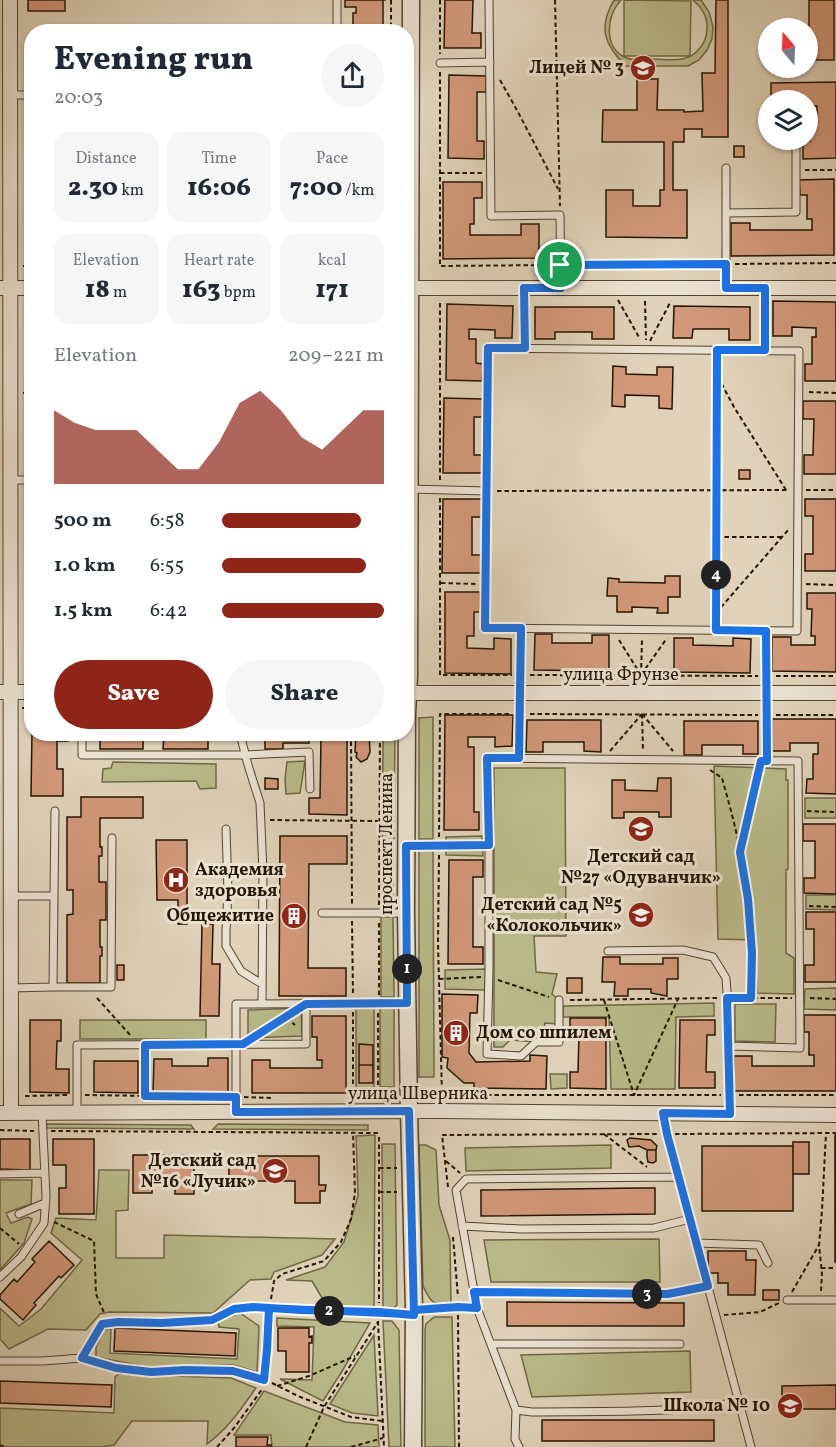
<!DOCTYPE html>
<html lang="en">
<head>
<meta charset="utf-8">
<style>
	body { margin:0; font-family:Vollkorn,serif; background:#f6f6f7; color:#1f2937; height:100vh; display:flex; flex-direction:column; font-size:22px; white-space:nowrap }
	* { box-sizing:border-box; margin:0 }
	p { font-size:20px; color:#747a83 }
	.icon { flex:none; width:33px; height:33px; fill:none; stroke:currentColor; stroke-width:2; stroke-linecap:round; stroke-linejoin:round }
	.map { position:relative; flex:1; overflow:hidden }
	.panel { position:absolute; left:24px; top:24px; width:390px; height:717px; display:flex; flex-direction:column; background:#fff; border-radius:24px; box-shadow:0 2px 4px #0004 }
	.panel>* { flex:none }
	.needle { width:39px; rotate:341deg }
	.controls { position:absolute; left:758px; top:18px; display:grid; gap:12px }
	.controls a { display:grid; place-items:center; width:60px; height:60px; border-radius:50%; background:#fff; box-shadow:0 2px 4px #0004; font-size:30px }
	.pin { position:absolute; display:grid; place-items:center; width:51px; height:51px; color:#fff; margin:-26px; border:3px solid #fff; border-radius:50%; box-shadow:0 2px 6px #0007 }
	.km { position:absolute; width:30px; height:30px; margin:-15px; border-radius:50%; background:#222; color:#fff; font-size:16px; line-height:30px; text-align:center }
	.round { display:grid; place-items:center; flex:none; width:63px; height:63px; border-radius:32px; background:#f6f6f7 }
	.head { display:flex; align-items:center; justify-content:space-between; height:102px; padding:0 30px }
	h1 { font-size:33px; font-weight:800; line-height:45px }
	.figures { display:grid; grid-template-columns:repeat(3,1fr); gap:9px; height:102px; padding:6px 30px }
	.figures div { display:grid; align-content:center; border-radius:15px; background:#f6f6f7; text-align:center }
	.figures b { font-size:26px; font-weight:800 }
	.figures small { font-size:16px; font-weight:400 }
	.figures p { font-size:16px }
	.chart { height:168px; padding:12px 30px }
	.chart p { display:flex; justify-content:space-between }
	.chart svg { width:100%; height:108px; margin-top:6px; fill:#8f2418; opacity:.7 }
	.action { display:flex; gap:12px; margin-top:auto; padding:12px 30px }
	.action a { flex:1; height:69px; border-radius:36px; background:#8f2418; color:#fff; font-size:24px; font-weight:800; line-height:69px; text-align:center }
	.action a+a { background:#f6f6f7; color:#1f2937 }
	ul { padding:0 30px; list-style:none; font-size:20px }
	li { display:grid; grid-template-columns:96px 72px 1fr; align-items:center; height:45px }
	li i { height:15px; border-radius:8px; background:#8f2418 }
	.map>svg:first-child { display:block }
	.green { fill:#baba8a; stroke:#6f6845; stroke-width:1.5 }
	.building { fill:#d2987a; stroke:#241500; stroke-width:1.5 }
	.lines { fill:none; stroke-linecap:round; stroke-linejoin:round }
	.service-casing { stroke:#53442e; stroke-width:9 }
	.minor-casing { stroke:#53442e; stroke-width:16 }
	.tertiary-casing { stroke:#53442e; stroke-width:19 }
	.path { stroke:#241500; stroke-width:2; stroke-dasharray:4.5 3; stroke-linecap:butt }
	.service { stroke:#ebe2d2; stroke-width:7 }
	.minor { stroke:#ebe2d2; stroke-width:14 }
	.tertiary { stroke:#ebe2d2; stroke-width:16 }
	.route-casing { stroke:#fff; stroke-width:12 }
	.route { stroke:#1a73e8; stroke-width:8 }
	.labels { text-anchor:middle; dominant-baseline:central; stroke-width:6; stroke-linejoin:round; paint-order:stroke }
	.poi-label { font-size:18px; font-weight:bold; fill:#241500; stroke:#ebe2d2; text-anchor:end }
	.street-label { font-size:18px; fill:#241500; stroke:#ebe2d2 }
</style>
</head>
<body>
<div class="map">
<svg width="836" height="1447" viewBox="0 0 836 1447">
	<rect width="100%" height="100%" fill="#e0d3ba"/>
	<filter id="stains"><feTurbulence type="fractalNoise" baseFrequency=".00333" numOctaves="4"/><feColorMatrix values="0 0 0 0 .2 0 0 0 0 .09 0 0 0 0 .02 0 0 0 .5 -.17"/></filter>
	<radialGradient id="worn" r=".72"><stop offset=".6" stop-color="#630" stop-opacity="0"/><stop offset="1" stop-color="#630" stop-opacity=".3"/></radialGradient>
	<path class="green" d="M614 0H621C607 15 603 46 624 57 631 61 643 59 652 59 669 59 687 64 699 49 705 43 707 36 707 28 708 17 701 7 693 0H701L709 12 713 27 712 39 707 50 699 60 688 66H626C604 45 598 27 614 0Z
		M624 0 691 1 690 56H624Z
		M433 717V839H419V718Z
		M383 734H395L393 908 382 909Z
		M305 761 300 793 286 794 285 779 287 762Z
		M113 762 216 764V788L200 789 196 781 102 782 103 769 111 768Z
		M714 766 786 769V780H788V869L786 870V953L794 958V994L757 993 755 940 718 939Z
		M494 768H565L566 936H534L536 972 557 974 552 994 559 1000V1024L545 1023 543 1031 538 1032 536 1042 510 1040 503 1047H494Z
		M805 798H836V818H805Z
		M482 836 483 856 446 855V837Z
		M419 850H433L434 1077H419Z
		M806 895H836V910L806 909Z
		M381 915H393L394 997H381Z
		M486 969 485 990 445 989V970Z
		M836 988V1010L804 1009 805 989Z
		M714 1003V1016L676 1017 675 1089H611L609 1017H563V1006Z
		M735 1004H776L775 1042 735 1041Z
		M374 1007V1088H368L367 1093H356V1008Z
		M380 1007H394V1087H380Z
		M301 1008 302 1036 248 1038V1010Z
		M80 1020H206V1039H80Z
		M550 1074H567V1088L551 1089Z
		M46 1124 191 1125 194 1129 47 1128Z
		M218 1124 368 1125V1130L213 1129Z
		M375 1135 374 1309 328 1308 312 1281 286 1280 325 1267 344 1242 358 1196 356 1136Z
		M382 1144H395L397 1305 390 1310H383Z
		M419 1145H426L436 1150 439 1205 450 1240 451 1304C431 1304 431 1303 423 1286Z
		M611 1145V1168L466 1171 465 1148Z
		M99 1170H129L128 1210 116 1211V1258H164V1235L335 1239 322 1255 274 1272 271 1279 250 1280 213 1313 109 1312 100 1314 86 1330 48 1329 9 1349 0 1339V1308L19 1326 41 1309 82 1260 51 1233 56 1218 96 1220Z
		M0 1180H32L31 1204 6 1213 11 1223 28 1217 32 1219 24 1243 0 1270Z
		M659 1239 660 1282H491L484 1240Z
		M240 1313 259 1326 257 1372 234 1365 148 1367 96 1357V1347L104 1330 111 1329 110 1353 237 1359 239 1329 219 1327 218 1321Z
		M434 1317H452L455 1447H425V1330L426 1324Z
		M277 1318 370 1323 341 1373 323 1401 280 1379 312 1380 314 1327 277 1326Z
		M383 1321H392L399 1330 401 1447H389Z
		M374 1335 378 1416 352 1413 330 1404Z
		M690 1351 691 1392 532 1397 521 1355Z
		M119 1374 231 1378 256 1388C241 1409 228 1429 207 1444L208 1421H132L114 1445 101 1447H0V1408L114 1413 115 1377Z
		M264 1391 345 1422 378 1425 379 1447H272L271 1435H234Z"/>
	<path class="building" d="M28 0H65V11H28Z
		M345 0H386H383V32H353V13H356V7H345Z
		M445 0H473L472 33H481V48H444Z
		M716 0H728V137H702V129H684V142H673V190H687V238L606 237V190H633V206H660V190H664V142H602L603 110H637V79H658L657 110H684V112L703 111 702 73H715Z
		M809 0H834V60H811V66H807V55H809Z
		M449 75 486 76V92H477V141H484V159L448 158Z
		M836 82V158L803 159V141H810V118H817V106H807V100H771V83Z
		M734 146H744V157H734Z
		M834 179V255L731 256V223H750V230H812V219H807V195H800L799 180Z
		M443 182H482V198H474V224H470V235H521V224H539V258L443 259Z
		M28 183H32V259H28Z
		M773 301 836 302V381H805V364H812V337H816V328L792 327V336H773Z
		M447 304 513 306 512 338H495V330L469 329V339H476V363L483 364 482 381 446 380Z
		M674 306 750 307V340H729V329H693L692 338H673Z
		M535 307H614V339H592V332H555V339H535Z
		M30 309H32V384H30Z
		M613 366 626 367V374L657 375V367H673L672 409 659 408V396L625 395V407L612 406Z
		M444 398 483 399V417H474V455H482V473H443Z
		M803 401H836V474H804V455H813L814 419H803Z
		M30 404H32V447H31Z
		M739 470H750V479H739Z
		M443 499H482V517H472V555H481V573H442Z
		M805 499H836V571H805V554H813V516H805Z
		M665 576H680V597H668V613H657L658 608 632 607V612H617V596H607L608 578 619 579V582L665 583Z
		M445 592H480V612H474V636H467V648L494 649V638L511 639V674L445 673Z
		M807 593H836V672L772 671V637H791V645H815V636H811L812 609H807Z
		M535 634H552V643H592V635H609V671L534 670Z
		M674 638H693V645L733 646V638L751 639 750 673 674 672Z
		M445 715H513L512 746 495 747V737H468V747H474V812H479V830H444Z
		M772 719H836V794L806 793 807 779H813V754H818V743H790V751H772Z
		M527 720H601V752L584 751V742H543V752H526Z
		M684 721H758V754H743V745H702V755H684Z
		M32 732V734H68V741H57V769H63V796H31Z
		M100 734H143V749H100Z
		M164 734H208V749H163Z
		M265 734H347V815L309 814V798H320L321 739H309V743H283V749H265Z
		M356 734H369L370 752 367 759 361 762 356 757 357 753 355 752Z
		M265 778 278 779V789H265Z
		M658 778H671V817H659V812H624V818H612V780H625V790L657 791Z
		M81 797H143V818H100V847H102V856H99V882H106V920H100V947H102V956H100V983H67V915L73 914V890H67V817H81Z
		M803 824H836V894L804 893V878H815V841H803Z
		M280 836H347V864H309L308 968H346V996H279Z
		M156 840H187V924H178V900H157Z
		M449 860H483V877H473V947H483V964H448Z
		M806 912H836V982H805V965H814V929H806Z
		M202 924H213L212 964H220L219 1016H200Z
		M603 957H620V964H663V958H678V979H667V996L651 993V989H628V996H614L615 982H602Z
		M117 965H124V980H117Z
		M567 978H582V993H567Z
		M442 994 478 995 477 1013H470L469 1053 476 1062 530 1061V1055L547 1056 546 1089 474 1088V1083H464L447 1068 448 1058 442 1057Z
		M804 1015H836V1091H734V1056H752V1066H814V1055H809V1032H804Z
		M312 1016H346V1093H252V1060H270V1068H322V1060H317V1037H312Z
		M570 1018H606V1089L570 1088V1072H578L579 1035H570Z
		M30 1020H61V1041H57L56 1069H69V1093L30 1092Z
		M680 1020H715V1035H707L706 1072H715V1088H679Z
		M359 1044 373 1045V1065H359Z
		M208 1058H228V1093H153L154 1059H172V1066H208Z
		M94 1061H138V1093L94 1092Z
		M359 1065H373V1083H359Z
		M835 1135H836V1262H835Z
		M630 1138 651 1140 657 1146 656 1150H647L639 1146 629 1147 627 1140Z
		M0 1139H30V1170L0 1169Z
		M53 1139H94V1214H59V1188H66V1165H53Z
		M793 1142H809V1174H793Z
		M702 1146H793V1211H702Z
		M647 1150H656V1161L653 1163 648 1162 647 1157Z
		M133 1155H194V1194H175V1177H152V1193H133Z
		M229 1156H319V1185H326L325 1191H320V1203H295V1181H229Z
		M639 1188H655V1214L481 1216V1190Z
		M49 1241 74 1265 61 1278 59 1276 34 1303 36 1305 23 1320 0 1299V1295L14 1279 17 1282 35 1262 32 1259Z
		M708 1251H746V1260H756L755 1295H728V1283H718V1273H708Z
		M763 1290H779V1300H763Z
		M507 1302 684 1303V1326H507Z
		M115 1328 236 1333 235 1356 114 1351Z
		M278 1328H309V1337L312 1336V1343H309V1372H286V1351H278Z
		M0 1381 112 1385 111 1407 0 1403Z
		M836 1385V1409H782V1386Z
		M542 1420H714V1441H542Z
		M236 1437H268L267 1445H271V1447H236Z"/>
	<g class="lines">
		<g class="service-casing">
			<path id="service" d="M489 0 491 216 560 215 561 288
				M68 32 109 31
				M337 32V0
				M440 63 490 62
				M10 95H32
				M726 168V213
				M524 288 525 348
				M726 288V213L796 212V140
				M765 288V350
				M488 348 799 351 797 631 485 628Z
				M10 480H32
				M409 489 487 491
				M766 631 767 761
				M82 734V755H245L309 752 310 789
				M240 734 248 765 260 803 263 872 262 1004
				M519 758 521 629
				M226 829 228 891 226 931V946L241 971 262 984
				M489 845 487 758 798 761 800 1048 729 1046 730 1114
				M406 846 489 845V971L487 1054 521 1056 536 1042H559V1000
				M11 896H54L53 987H111L112 838
				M54 896 55 811
				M322 913H406
				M608 951 683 950 713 957 726 978 728 1007 729 1046
				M11 988 53 987
				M236 1112V1004L407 1003
				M77 1113V1045L306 1044V1004
				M663 1113 667 1134 751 1447
				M0 1174 45 1173
				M679 1177 466 1179 456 1190 477 1308 516 1410 532 1412C601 1411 671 1414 739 1402
				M19 1214 45 1203
				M462 1226 521 1229 654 1228 690 1219
				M696 1243 759 1245 768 1263
				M0 1277 21 1257 44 1223 46 1196 42 1113
				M474 1292H547L668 1294 708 1286
				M787 1300H836
				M414 1309 458 1307 477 1308
				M491 1344H680
				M82 1358 102 1325 118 1322H162L212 1320 234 1309 253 1307 301 1310 379 1312 414 1315
				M0 1361H43L82 1358 116 1368 151 1372 185 1370 233 1372 263 1380 267 1349 269 1308
				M516 1410 515 1439 519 1447"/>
		</g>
		<g class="minor-casing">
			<path id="minor" d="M10 0 11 1113
				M0 288H32
				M406 288H836
				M0 692H32
				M406 693H836
				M0 1113 442 1111 836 1115"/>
		</g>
		<g class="tertiary-casing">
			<path id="tertiary" d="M411 0 409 676 407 713 406 913 409 1111 414 1309 413 1447"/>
		</g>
		<path class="path" d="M391 0V32
			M440 0V54
			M555 0 560 206
			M440 72V266L553 265
			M500 80 518 112 558 189
			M805 170H836
			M440 173H482
			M735 264 836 263
			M570 265 718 264
			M23 266H32
			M618 300 640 339
			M645 301 646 340
			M24 303H32
			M650 341 671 301
			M718 377 734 407 786 490
			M809 392 836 393
			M23 393 32 392
			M440 480V300
			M806 490H836
			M497 491 788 490
			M440 498V675H512
			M717 537H782
			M441 583 477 584
			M806 584 836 585
			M716 613 789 529
			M716 621 717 360
			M619 640 641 675
			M530 675 758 676
			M641 675 667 638
			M641 675 642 639
			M776 676H836
			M23 709V708H32
			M530 714 758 715
			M642 714 673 751
			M642 714 643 750
			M776 715H836
			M351 734 352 904
			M610 751 642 714
			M710 770 722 778C733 817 744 859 748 900 752 933 752 965 751 998
			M807 811 836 812
			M270 820 378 821
			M439 837 440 714H509
			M740 850 758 770
			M439 855 438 943 442 1095H721
			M379 905 380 734
			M809 906 836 907
			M352 921 353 994
			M439 979 481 977
			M498 980 549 997
			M379 995V922
			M97 998 131 1036
			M738 998H792
			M810 998 836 999
			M570 1000 717 998
			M604 1000 634 1095 678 999
			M281 1013 295 1025
			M258 1035 291 1014
			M145 1054V1096
			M85 1095 226 1097
			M739 1095H836
			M25 1096 67 1095
			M244 1097 271 1098
			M376 1098H378V1012
			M353 1099V1011
			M0 1130 34 1131
			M51 1131 379 1133
			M604 1134 647 1167
			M675 1134 836 1133
			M379 1137V1303
			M446 1161 460 1173
			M379 1168H397
			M448 1187 442 1135 658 1134
			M379 1192H397
			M54 1222 94 1241 96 1294 105 1315
			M0 1228 19 1244
			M453 1237 458 1297
			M821 1268H836
			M821 1291 822 1274 819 1245 822 1210 826 1133
			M792 1292 819 1245
			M271 1299 274 1281 282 1274 324 1261 341 1242 351 1219 355 1193 353 1132
			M458 1315 459 1447
			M724 1315 760 1312 779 1303
			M378 1321 384 1447
			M272 1383 298 1396 351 1417 382 1421
			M277 1386 309 1376 355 1356
			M0 1445 4 1447
			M217 1447 234 1428 263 1388
			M306 1447 324 1407 378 1322
			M351 1447 383 1438"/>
		<use href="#service" class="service"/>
		<use href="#minor" class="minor"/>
		<use href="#tertiary" class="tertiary"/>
	</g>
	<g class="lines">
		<g class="route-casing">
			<path id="route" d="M560 265 561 288H524L525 348H488L485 628H521L519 758H487L489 845 406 846 407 1003 306 1004 243 1044 145 1045V1096L236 1097V1112L409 1111 414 1315 379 1312 301 1310 253 1307 234 1309 212 1320 162 1323 118 1322 102 1324 82 1358 116 1368 151 1372 185 1370 233 1371 264 1380 267 1349 269 1308C317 1311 366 1311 414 1315V1310L458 1307 477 1308 474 1292 668 1294 708 1286 667 1134 663 1113 730 1114 727 998H751L752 953 748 899 740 852 761 761H767L766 631 716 630 717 350H765V288H726V264L560 265"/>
		</g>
		<use href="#route" class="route"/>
	</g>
	<defs>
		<g id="school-disc" transform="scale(1.35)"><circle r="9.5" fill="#8f2418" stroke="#ebe2d2"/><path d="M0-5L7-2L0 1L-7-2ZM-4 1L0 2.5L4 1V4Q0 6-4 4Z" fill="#fff"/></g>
		<g id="hospital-disc" transform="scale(1.35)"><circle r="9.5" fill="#8f2418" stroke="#ebe2d2"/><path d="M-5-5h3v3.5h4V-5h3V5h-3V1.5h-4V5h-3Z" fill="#fff"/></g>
		<g id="building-disc" transform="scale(1.35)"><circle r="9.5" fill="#8f2418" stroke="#ebe2d2"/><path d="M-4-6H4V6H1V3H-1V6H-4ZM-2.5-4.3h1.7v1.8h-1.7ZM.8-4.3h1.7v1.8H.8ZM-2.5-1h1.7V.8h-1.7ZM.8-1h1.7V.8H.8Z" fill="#fff"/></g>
	</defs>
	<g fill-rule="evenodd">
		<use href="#school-disc" x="643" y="68"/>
		<use href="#school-disc" x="641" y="829"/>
		<use href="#hospital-disc" x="176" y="880"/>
		<use href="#school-disc" x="641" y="915"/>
		<use href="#building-disc" x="294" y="916"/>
		<use href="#building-disc" x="456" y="1033"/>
		<use href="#school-disc" x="275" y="1171"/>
		<use href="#school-disc" x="790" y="1406"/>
	</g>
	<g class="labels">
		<g class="poi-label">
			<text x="624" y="68">Лицей № 3</text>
			<text x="641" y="857" text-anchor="middle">Детский сад<tspan x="641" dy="21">№27 «Одуванчик»</tspan></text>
			<text x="195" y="870" text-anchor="start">Академия<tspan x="195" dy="21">здоровья</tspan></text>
			<text x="622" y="905">Детский сад №5<tspan x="622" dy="21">«Колокольчик»</tspan></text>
			<text x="274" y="916">Общежитие</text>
			<text x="476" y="1033" text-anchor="start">Дом со шпилем</text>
			<text x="256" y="1161">Детский сад<tspan x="256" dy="21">№16 «Лучик»</tspan></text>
			<text x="770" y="1406">Школа № 10</text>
		</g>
		<g class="street-label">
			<text x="621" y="675">улица Фрунзе</text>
			<text transform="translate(387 844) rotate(-90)">проспект Ленина</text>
			<text x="418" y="1094">улица Шверника</text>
		</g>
	</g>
	<rect width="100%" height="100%" filter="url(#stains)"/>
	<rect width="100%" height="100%" fill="url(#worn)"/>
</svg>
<div class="controls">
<a><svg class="needle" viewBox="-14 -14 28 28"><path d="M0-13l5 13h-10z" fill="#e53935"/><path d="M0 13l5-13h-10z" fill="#747a83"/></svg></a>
<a><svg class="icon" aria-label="layers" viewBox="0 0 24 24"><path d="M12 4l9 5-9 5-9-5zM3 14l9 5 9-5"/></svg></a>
</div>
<div class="pin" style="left:560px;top:265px;background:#1e9e55"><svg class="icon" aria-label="arrive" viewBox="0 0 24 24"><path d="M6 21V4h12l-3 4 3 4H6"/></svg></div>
<b class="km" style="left:407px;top:969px">1</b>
<b class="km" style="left:329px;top:1311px">2</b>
<b class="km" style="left:647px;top:1294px">3</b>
<b class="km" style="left:716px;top:575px">4</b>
<section class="panel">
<div class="head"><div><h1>Evening run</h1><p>20:03</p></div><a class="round"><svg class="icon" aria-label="share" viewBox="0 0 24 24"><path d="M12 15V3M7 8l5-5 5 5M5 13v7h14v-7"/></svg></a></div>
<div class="figures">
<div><p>Distance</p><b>2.30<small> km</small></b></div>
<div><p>Time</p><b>16:06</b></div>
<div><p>Pace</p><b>7:00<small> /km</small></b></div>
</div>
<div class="figures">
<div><p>Elevation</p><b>18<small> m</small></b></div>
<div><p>Heart rate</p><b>163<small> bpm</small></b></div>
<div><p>kcal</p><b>171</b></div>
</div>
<div class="chart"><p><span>Elevation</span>209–221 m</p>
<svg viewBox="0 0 160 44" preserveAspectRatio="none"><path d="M0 44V14L10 19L20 22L30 22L40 22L50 30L60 38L70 38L80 27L90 11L100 6L110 14L120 25L130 30L140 22L150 14L160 14V44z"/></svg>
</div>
<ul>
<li><b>500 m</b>6:58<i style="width:86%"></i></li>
<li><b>1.0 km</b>6:55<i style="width:89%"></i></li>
<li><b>1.5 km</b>6:42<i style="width:100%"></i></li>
</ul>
<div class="action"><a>Save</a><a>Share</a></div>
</section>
</div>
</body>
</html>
